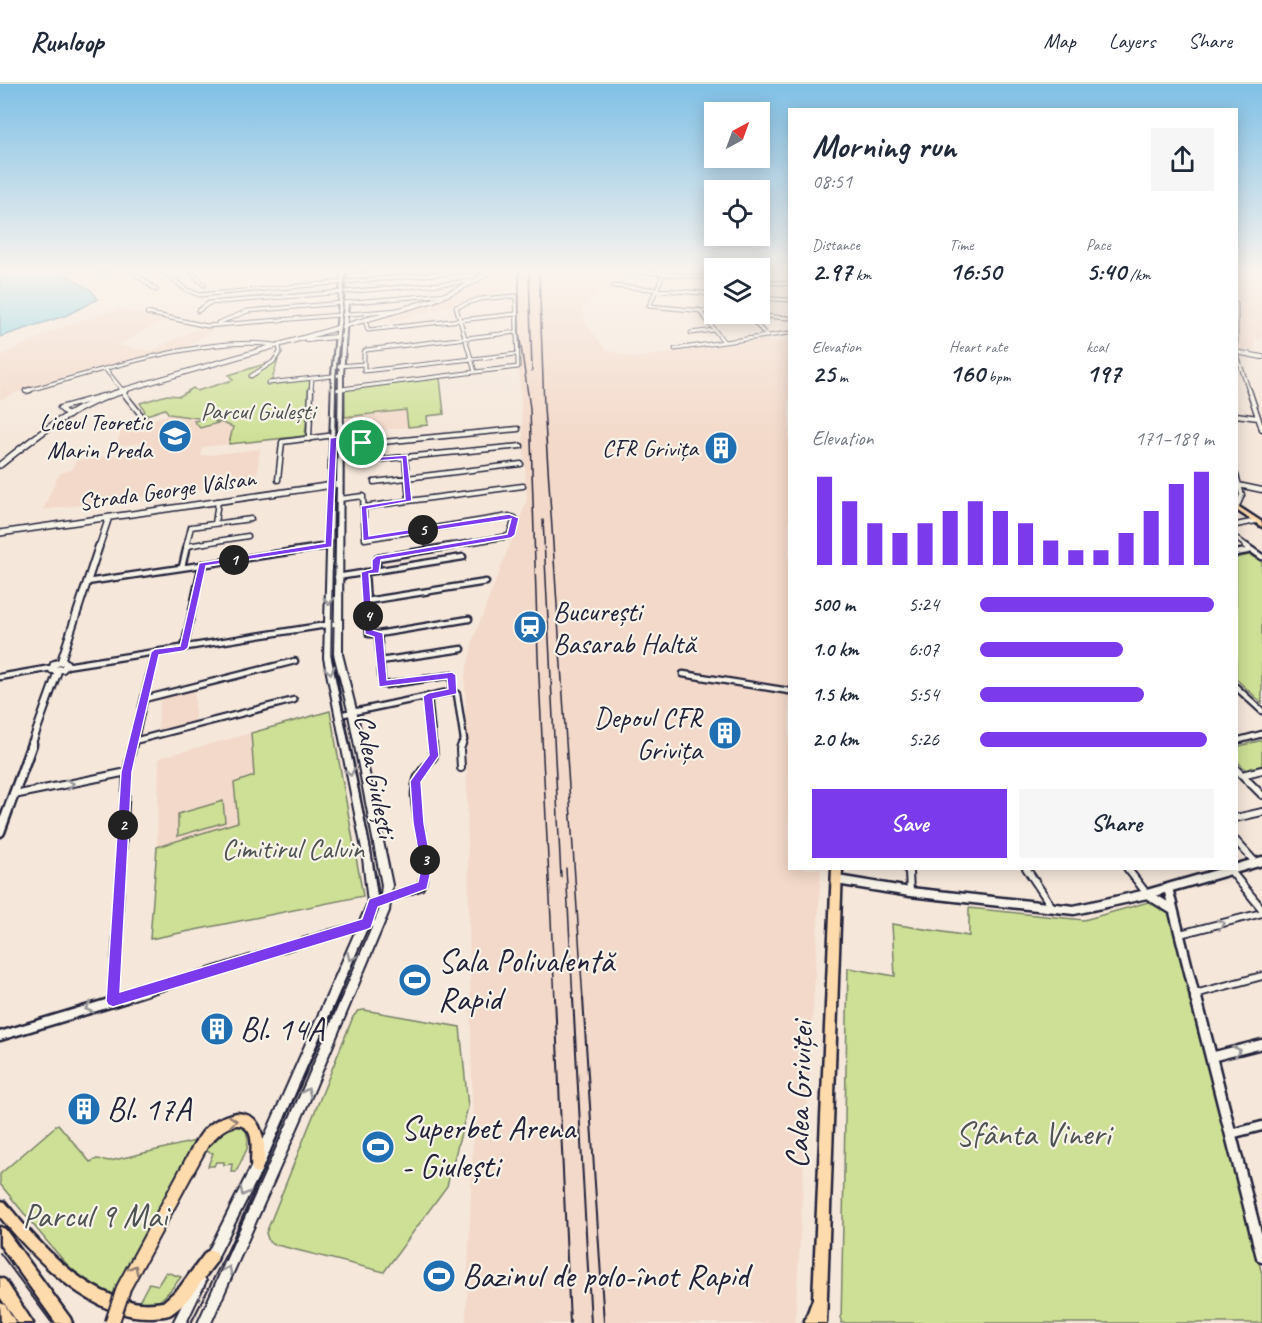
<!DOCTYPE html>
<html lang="en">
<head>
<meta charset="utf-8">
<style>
	body { margin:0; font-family:Caveat,sans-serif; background:#f6f6f7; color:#1f2937; height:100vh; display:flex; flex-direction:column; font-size:22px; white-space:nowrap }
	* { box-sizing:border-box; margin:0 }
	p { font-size:20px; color:#747a83 }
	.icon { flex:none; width:33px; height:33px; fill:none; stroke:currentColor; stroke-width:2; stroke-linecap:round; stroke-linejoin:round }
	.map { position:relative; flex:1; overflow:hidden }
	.details { position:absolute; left:788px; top:24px; width:450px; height:762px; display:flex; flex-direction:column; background:#fff; border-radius:0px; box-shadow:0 3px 15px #0003 }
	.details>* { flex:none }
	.needle { width:39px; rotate:41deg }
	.tools { position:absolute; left:704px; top:18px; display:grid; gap:12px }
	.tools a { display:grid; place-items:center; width:66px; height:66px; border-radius:0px; background:#fff; box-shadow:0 3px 15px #0003; font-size:30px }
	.pin { position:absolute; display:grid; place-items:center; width:51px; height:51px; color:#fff; margin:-26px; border:3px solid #fff; border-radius:50%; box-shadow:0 2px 6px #0007 }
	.km { position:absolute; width:30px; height:30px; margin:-15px; border-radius:50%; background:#222; color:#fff; font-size:16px; line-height:30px; text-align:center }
	.round { display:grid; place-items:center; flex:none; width:63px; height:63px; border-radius:0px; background:#f6f6f7 }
	.overview { display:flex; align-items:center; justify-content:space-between; height:102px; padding:0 24px }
	h1 { font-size:33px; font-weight:800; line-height:45px }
	.stats { display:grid; grid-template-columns:repeat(3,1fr); gap:9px; height:102px; padding:6px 24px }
	.stats div { display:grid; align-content:center }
	.stats b { font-size:26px; font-weight:800 }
	.stats small { font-size:16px; font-weight:400 }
	.stats p { font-size:16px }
	.chart { height:168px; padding:12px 24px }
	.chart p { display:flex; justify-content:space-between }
	.chart svg { width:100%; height:108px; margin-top:6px; stroke:#7c3aed; stroke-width:6 }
	.button { display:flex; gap:12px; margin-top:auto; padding:12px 24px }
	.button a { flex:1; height:69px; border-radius:0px; background:#7c3aed; color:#fff; font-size:24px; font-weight:800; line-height:69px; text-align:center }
	.button a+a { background:#f6f6f7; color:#1f2937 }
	ul { padding:0 24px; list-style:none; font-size:20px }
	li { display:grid; grid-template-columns:96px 72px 1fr; align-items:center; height:45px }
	li i { height:15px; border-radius:8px; background:#7c3aed }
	header { display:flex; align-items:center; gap:36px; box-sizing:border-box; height:84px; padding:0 30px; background:#fff; border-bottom:2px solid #e0e1e3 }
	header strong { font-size:28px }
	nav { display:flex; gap:33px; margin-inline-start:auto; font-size:21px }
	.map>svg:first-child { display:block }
	.built { fill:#f3d9c9 }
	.green { fill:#cde095; stroke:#788168; stroke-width:1.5 }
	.water { fill:#83d1e2; stroke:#5c8b9f; stroke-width:1.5 }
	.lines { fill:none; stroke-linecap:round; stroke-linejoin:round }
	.minor-far4-casing { stroke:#22223b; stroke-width:5 }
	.minor-far3-casing { stroke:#22223b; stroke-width:7 }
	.minor-far2-casing { stroke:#22223b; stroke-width:9 }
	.minor-far1-casing { stroke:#22223b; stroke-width:10 }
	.minor-casing { stroke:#22223b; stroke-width:13 }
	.tertiary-far4-casing { stroke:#22223b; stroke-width:6 }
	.tertiary-far3-casing { stroke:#22223b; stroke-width:8 }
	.tertiary-far2-casing { stroke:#22223b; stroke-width:10 }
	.tertiary-far1-casing { stroke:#22223b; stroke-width:13 }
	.tertiary-casing { stroke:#22223b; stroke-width:15 }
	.secondary-casing { stroke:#22223b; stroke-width:4 }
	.primary-casing { stroke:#22223b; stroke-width:5 }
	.minor-far4 { stroke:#f7f3e8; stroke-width:3 }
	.minor-far3 { stroke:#f7f3e8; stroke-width:4 }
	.minor-far2 { stroke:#f7f3e8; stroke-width:4.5 }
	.minor-far1 { stroke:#f7f3e8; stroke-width:6 }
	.minor { stroke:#f7f3e8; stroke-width:8 }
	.tertiary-far4 { stroke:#f7f3e8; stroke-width:4 }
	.tertiary-far3 { stroke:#f7f3e8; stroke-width:5 }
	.tertiary-far2 { stroke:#f7f3e8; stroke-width:6 }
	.tertiary-far1 { stroke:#f7f3e8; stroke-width:8 }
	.tertiary { stroke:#f7f3e8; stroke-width:10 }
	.secondary { fill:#f7f3e8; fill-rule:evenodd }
	.primary { fill:#fedbac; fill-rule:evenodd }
	.tram-far1 { stroke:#22223b; stroke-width:1.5 }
	.tram { stroke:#22223b; stroke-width:2 }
	.rail-far1 { stroke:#22223b; stroke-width:1.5 }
	.rail { stroke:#22223b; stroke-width:2 }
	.primary-bridge-casing { stroke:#22223b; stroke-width:17; stroke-linecap:butt }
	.primary-bridge { stroke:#fedbac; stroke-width:13 }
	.oneway { stroke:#97959a }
	.oneway2 { stroke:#907e74 }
	.route { fill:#7c3aed; stroke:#fff; stroke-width:1.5; fill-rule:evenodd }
	.labels { text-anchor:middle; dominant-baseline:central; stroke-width:4.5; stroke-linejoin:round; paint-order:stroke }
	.far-park-label { font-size:24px; fill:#4d5252; stroke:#f7f3e8 }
	.far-poi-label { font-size:24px; fill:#22223b; stroke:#f7f3e8; text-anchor:end }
	.far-street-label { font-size:24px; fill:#22223b; stroke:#f7f3e8 }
	.poi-label { font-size:28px; fill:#22223b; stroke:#f7f3e8; text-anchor:start }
	.street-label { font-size:28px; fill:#22223b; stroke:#f7f3e8 }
	.park-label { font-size:28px; fill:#4d5252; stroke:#f7f3e8 }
	.near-poi-label { font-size:33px; fill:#22223b; stroke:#f7f3e8; text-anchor:start }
	.near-street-label { font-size:33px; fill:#22223b; stroke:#f7f3e8 }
	.near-park-label { font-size:33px; fill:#4d5252; stroke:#f7f3e8 }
</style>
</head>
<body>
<header>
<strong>Runloop</strong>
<nav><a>Map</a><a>Layers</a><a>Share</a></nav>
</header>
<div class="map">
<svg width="1262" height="1239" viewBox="0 0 1262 1239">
	<rect width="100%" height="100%" fill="#f5e7da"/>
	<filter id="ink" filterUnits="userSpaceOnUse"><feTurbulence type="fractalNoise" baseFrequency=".0167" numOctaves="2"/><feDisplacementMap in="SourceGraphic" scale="12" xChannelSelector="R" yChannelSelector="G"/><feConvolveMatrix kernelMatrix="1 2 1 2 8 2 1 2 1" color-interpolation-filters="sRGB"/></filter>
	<g filter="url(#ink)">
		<path class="built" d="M497 185H514L513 203 390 239V230L440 216 480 197Z
			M517 185H623L611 191 582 225 587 241 606 266 634 274 765 256 789 259V784L821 785 795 1239H466L473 1058 465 593 473 556 527 416 517 253Z
			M1236 185H1262V257L1255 255V266L1236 264Z
			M119 225 166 235 118 261 151 267 201 243 214 246 178 268 20 307 0 316V272L67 241Z
			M406 326 408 343 345 350V333Z
			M169 330 217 337 233 344 229 360 202 363 201 372 260 365 256 398 43 426 57 394 61 389 71 386 77 376 139 369 142 359 115 362 123 345Z
			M195 606V637L158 646 160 615Z
			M251 649 254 693 234 699 238 738 157 763 159 674Z"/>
		<path class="green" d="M278 276 271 299 310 295 305 352 229 360 233 343 217 337H214L218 339 200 344 194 337 205 335 169 330 165 325 147 331 142 329 145 327 140 319 167 311 180 312 193 304 197 307 233 296 229 291Z
			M440 294 444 330 427 332 428 341 408 343 406 326 345 333V306Z
			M1250 471 1262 478V619L1236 595V474Z
			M330 627 363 812 150 855 157 763 238 738 234 699 254 692 251 649Z
			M1262 656V681L1246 686 1236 676V663Z
			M223 717 225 738 178 752V730Z
			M1152 817 1170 828 1262 1190V1239H841L848 884 895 892 892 840 969 852V824L1084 836Z
			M364 926 460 943 468 1023 447 1102 384 1188 273 1160 269 1158 266 1149 353 933 358 927Z
			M58 1040 90 1078 97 1075 110 1077 195 1057 129 1181 111 1221C68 1188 35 1142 0 1100V1090Z
			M238 1040 245 1043 248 1055 247 1065 236 1088H231L232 1080 224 1081V1078H216L214 1082H208L213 1069 201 1066 219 1045Z
			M166 1188 181 1193C165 1214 160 1220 134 1227L149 1199 158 1201Z"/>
		<path class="water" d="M0 185H56L91 206 98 215 67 231 0 253Z"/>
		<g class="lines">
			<g class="minor-far4-casing">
				<path id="minor-far4" d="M130 185 156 206
					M160 185 185 205 199 211 493 185
					M188 185 204 201
					M666 185 649 222 714 228
					M99 187 108 185
					M344 187 370 185
					M629 187 714 194
					M759 193 761 185
					M759 197 789 200
					M613 202 714 210
					M516 212 518 283 475 288 456 223 480 215Z
					M759 214 789 216
					M1236 220V268L1249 307
					M699 226 724 258
					M198 227 209 219 477 197
					M147 229 207 242 398 226
					M732 230 789 234
					M748 231 767 252
					M365 236 368 246 516 230
					M218 239 248 227 448 210
					M517 248 366 266 364 268V287L517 270
					M691 249 714 246
					M675 265 789 249
					M338 282 364 280
					M106 286 123 307
					M268 299 341 291
					M334 306 475 288
					M26 307C91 289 215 248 279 262L280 268 273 278 251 292
					M311 307 312 294"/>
			</g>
			<g class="minor-far3-casing">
				<path id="minor-far3" d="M121 306 145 336
					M1249 306 1262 345
					M26 307 30 306
					M1236 331 1258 334
					M69 332 60 324 103 312
					M333 354 361 350 362 360 518 345
					M309 355 311 306
					M362 360 363 377 521 362
					M405 373 409 417
					M1236 391 1242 411 1238 420
					M278 396 282 358 335 351
					M374 398 521 380
					M1238 401 1262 406
					M340 415 363 412 365 455 509 432 515 434 509 452 443 463
					M363 423 523 402
					M215 440 218 417
					M1236 441 1256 437
					M1236 454 1248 463
					M187 462 248 452
					M186 463 191 443 251 435
					M318 463 332 461"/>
			</g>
			<g class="minor-far2-casing">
				<path id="minor-far2" d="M187 462H189
					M1246 462 1262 473
					M1236 469 1252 466
					M182 483 187 462
					M376 487 378 474 452 462
					M365 488 369 550H378L382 599 385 601 452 591 453 607 457 610 464 656 461 662
					M337 493 463 473
					M87 498 328 462
					M367 517 486 498
					M378 550 469 535
					M184 564 202 480
					M380 577 462 565
					M66 582 339 539
					M683 590 789 607
					M0 593 51 584
					M1236 603 1262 627
					M428 612 433 662
					M144 615 295 577
					M339 631 453 607
					M134 657 294 616
					M1236 657 1262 650
					M133 662 155 568"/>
			</g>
			<g class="minor-far1-casing">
				<path id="minor-far1" d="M461 684 460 665 462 660
					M1236 685 1262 711
					M1242 691 1262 686
					M14 711 127 688
					M1236 734 1262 728
					M1236 757 1256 779
					M906 784 909 788 910 808
					M1026 784 1052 823
					M1127 784 1147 810
					M1230 786 1262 825
					M373 819 420 803C438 770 406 726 417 695 420 686 429 680 434 672L433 660
					M1180 850 1262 829
					M1195 910 1262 892
					M113 916 127 688 133 660
					M121 916 331 849 372 839 377 843"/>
			</g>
			<g class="minor-casing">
				<path id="minor" d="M113 917V914
					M0 952 126 914
					M1211 973 1262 960
					M1231 1050 1262 1042"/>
			</g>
			<g class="tertiary-far4-casing">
				<path id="tertiary-far4" d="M307 256 344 252
					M1236 268 1262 273
					M120 307 434 216 472 199 494 185"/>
			</g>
			<g class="tertiary-far3-casing">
				<path id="tertiary-far3" d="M0 381C40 349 76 320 126 306
					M0 449 340 400
					M99 463 109 433"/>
			</g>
			<g class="tertiary-far2-casing">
				<path id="tertiary-far2" d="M61 577 99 462
					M64 577 67 580 63 585 52 586 54 580Z
					M31 662 58 587"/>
			</g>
			<g class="tertiary-far1-casing">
				<path id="tertiary-far1" d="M0 748 32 660
					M837 796 910 808 1074 826 1147 810 1262 777
					M1168 804 1196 916
					M1147 810 1173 826"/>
			</g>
			<g class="tertiary-casing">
				<path id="tertiary" d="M1196 914 1262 1173"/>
			</g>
			<g class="secondary-casing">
				<path id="secondary" d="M342 185H346L336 291 332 574 370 765 378 819 261 1087 214 1180 210 1182 206 1180 204 1176 206 1172 253 1079 368 819 362 765 324 574 332 291Z
					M346 218 348 219 343 291 342 570 356 626 392 801 389 827 314 1006 211 1239H198L306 998 379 827 382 801 348 626 334 570 339 291 344 219Z
					M200 1191 204 1193 206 1197 186 1239H173L196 1193Z"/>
			</g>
			<g class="primary-casing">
				<path id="primary" d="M1236 421 1262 438V443L1236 426Z
					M832 784H842L826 1239H804L813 1215Z
					M237 1029C244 1030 250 1031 255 1036 265 1048 267 1074 261 1087L257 1089 253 1087C247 1075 259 1049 242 1042 236 1039 229 1043 224 1046 216 1051 211 1061 202 1065L198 1063 196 1059C203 1042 220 1032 237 1029Z
					M0 1117 5 1118C38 1159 85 1212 140 1219 148 1220 156 1219 163 1218L180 1203 206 1168 211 1166 216 1168 218 1173 216 1178C203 1194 189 1219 171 1230 166 1233 159 1232 153 1233 92 1236 36 1176 0 1133Z
					M0 1143 5 1145 70 1234 72 1239H56L0 1161Z
					M0 1194 5 1196 33 1239H18L0 1213Z
					M0 1219 5 1221 16 1239H1Z"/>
			</g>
			<use href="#minor-far4" class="minor-far4"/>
			<use href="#minor-far3" class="minor-far3"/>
			<use href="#minor-far2" class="minor-far2"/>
			<use href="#minor-far1" class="minor-far1"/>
			<use href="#minor" class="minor"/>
			<use href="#tertiary-far4" class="tertiary-far4"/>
			<use href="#tertiary-far3" class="tertiary-far3"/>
			<use href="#tertiary-far2" class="tertiary-far2"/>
			<use href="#tertiary-far1" class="tertiary-far1"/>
			<use href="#tertiary" class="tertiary"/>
			<use href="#secondary" class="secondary"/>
			<use href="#primary" class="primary"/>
			<path class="tram-far1" d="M338 916 379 818 378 801 331 571 336 291 346 185"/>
			<path class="tram" d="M0 1169 52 1239
				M191 1239 228 1166 339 914"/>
			<path class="rail-far1" d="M519 185V249L530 324 538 573 555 916
				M529 185 532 287
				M539 185 544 323 583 916
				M543 436 561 793
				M566 784 573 916"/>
			<path class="rail" d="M555 914 570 1239
				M573 914 591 1239
				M583 914 604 1239"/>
			<g class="primary-bridge-casing">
				<path id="primary-bridge" d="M112 1239 124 1203 202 1059"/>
			</g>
			<use href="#primary-bridge" class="primary-bridge"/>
		</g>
		<defs><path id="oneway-chevron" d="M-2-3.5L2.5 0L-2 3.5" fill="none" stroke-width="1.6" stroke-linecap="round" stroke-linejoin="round" transform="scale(1.5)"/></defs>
		<g class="oneway">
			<use href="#oneway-chevron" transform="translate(329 517) rotate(91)"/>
			<use href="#oneway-chevron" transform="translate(330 586) rotate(79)"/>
			<use href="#oneway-chevron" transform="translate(350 688) rotate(78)"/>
			<use href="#oneway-chevron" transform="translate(70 700) rotate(-12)"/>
			<use href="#oneway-chevron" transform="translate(1221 840) rotate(-14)"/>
			<use href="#oneway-chevron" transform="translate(351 873) rotate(115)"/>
			<use href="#oneway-chevron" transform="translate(89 924) rotate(163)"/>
			<use href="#oneway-chevron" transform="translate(1237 967) rotate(-14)"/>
			<use href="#oneway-chevron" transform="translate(307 1008) rotate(-66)"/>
			<use href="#oneway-chevron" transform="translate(244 1108) rotate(117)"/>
			<use href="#oneway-chevron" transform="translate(228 1186) rotate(-65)"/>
		</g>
		<g class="oneway2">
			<use href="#oneway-chevron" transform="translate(233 1037) rotate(-5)"/>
			<use href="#oneway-chevron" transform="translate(134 1185) rotate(-62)"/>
		</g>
	</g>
	<linearGradient id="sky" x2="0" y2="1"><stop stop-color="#7fc0e6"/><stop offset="0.52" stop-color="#faf4ee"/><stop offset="1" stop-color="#faf4ee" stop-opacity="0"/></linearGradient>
	<rect width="1262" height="358" fill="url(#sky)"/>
	<path class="route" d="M364 349 367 374 407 371 412 417 367 425 369 452 509 430 519 434 515 451 511 454 381 476 379 489 369 490 373 546 383 549 387 596 452 588 456 591 457 610 433 615 439 672 421 698 424 739 432 783 427 805 378 823 371 844 366 846 113 923 108 921 106 917 121 688 151 568 155 565 180 562 199 479 325 459 330 354ZM358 352 361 378 402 375 405 415 361 422 363 457 511 435 507 450 376 472 372 476V485L361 488 365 550 374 553 379 603 447 595 448 605 428 609 423 612 429 671 410 697 413 739 421 783 418 798 369 815 362 835 120 908 132 688 159 571 184 567 188 564 206 482 332 463 337 355Z"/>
	<defs>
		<g id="school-disc" transform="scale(1.725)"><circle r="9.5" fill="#1f6fb2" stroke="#f7f3e8"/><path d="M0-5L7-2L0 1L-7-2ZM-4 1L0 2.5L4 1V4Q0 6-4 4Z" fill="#fff"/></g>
		<g id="building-disc" transform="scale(1.725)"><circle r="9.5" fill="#1f6fb2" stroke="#f7f3e8"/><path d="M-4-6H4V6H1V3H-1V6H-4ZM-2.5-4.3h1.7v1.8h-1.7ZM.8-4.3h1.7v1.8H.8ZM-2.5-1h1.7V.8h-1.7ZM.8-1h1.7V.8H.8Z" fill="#fff"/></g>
		<g id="station-disc" transform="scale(1.725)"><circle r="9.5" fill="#1f6fb2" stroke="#f7f3e8"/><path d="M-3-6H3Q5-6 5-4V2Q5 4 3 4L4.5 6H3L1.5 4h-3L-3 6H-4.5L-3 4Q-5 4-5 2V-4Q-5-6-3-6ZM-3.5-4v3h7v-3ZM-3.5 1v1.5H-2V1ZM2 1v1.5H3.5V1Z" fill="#fff"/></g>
		<g id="stadium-disc" transform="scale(1.725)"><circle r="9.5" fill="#1f6fb2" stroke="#f7f3e8"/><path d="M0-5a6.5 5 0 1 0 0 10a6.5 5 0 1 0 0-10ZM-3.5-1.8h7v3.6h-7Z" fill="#fff"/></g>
	</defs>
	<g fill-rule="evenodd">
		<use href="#school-disc" x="175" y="352"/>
		<use href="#building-disc" x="721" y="364"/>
		<use href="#station-disc" x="530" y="543"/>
		<use href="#building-disc" x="725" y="649"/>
		<use href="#stadium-disc" x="415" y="896"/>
		<use href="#building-disc" x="217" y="945"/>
		<use href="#building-disc" x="84" y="1025"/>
		<use href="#stadium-disc" x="378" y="1063"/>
		<use href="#stadium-disc" x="439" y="1192"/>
	</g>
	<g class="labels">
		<g class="far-park-label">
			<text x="258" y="327">Parcul Giulești</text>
		</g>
		<g class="far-poi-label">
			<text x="152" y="338">Liceul Teoretic<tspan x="152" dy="28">Marin Preda</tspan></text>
			<text x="698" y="364">CFR Grivița</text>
		</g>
		<g class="far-street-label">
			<text transform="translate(167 406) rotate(-8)">Strada George Vâlsan</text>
		</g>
		<g class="poi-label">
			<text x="553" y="527">București<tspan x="553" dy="32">Basarab Haltă</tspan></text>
			<text x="702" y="633" text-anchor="end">Depoul CFR<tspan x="702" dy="32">Grivița</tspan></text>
		</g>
		<g class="street-label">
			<text transform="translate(376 692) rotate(79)">Calea Giulești</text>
		</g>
		<g class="park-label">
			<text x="293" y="764">Cimitirul Calvin</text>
		</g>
		<g class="near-poi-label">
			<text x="438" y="877">Sala Polivalentă<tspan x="438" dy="38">Rapid</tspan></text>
			<text x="240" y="945">Bl. 14A</text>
			<text x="107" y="1025">Bl. 17A</text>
			<text x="401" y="1044">Superbet Arena<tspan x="401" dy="38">- Giulești</tspan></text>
			<text x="462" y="1192">Bazinul de polo-înot Rapid</text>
		</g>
		<g class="near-street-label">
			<text transform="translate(799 1011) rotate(-88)">Calea Griviței</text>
		</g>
		<g class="near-park-label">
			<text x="1033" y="1050">Sfânta Vineri</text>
			<text x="95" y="1132">Parcul 9 Mai</text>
		</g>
	</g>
</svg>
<div class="tools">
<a><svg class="needle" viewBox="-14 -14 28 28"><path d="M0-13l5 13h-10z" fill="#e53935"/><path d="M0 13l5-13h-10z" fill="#747a83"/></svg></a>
<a><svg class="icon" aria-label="locate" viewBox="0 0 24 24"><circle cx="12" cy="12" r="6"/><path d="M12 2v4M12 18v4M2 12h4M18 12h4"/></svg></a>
<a><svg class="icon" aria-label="layers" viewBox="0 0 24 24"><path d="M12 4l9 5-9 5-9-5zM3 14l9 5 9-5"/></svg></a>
</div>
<div class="pin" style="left:362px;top:359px;background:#1e9e55"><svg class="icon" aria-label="arrive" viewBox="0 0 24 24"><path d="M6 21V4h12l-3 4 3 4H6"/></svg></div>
<b class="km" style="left:234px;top:476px">1</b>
<b class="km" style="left:123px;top:741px">2</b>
<b class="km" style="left:425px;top:776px">3</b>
<b class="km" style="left:368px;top:532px">4</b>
<b class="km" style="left:423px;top:446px">5</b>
<section class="details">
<div class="overview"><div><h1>Morning run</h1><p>08:51</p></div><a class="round"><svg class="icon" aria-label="share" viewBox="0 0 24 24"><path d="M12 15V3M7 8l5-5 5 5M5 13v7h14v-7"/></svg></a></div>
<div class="stats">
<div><p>Distance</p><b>2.97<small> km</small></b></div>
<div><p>Time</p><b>16:50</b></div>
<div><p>Pace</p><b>5:40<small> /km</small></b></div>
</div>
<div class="stats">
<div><p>Elevation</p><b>25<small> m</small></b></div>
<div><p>Heart rate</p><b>160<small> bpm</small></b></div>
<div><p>kcal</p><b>197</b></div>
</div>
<div class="chart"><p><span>Elevation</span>171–189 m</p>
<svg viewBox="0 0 160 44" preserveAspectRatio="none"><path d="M5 44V8M15 44V18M25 44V27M35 44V31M45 44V27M55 44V22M65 44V18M75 44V22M85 44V27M95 44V34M105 44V38M115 44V38M125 44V31M135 44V22M145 44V11M155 44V6"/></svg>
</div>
<ul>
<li><b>500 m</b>5:24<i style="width:100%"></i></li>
<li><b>1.0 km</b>6:07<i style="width:61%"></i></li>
<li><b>1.5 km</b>5:54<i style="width:70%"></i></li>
<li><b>2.0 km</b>5:26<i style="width:97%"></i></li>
</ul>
<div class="button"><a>Save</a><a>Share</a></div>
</section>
</div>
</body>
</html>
